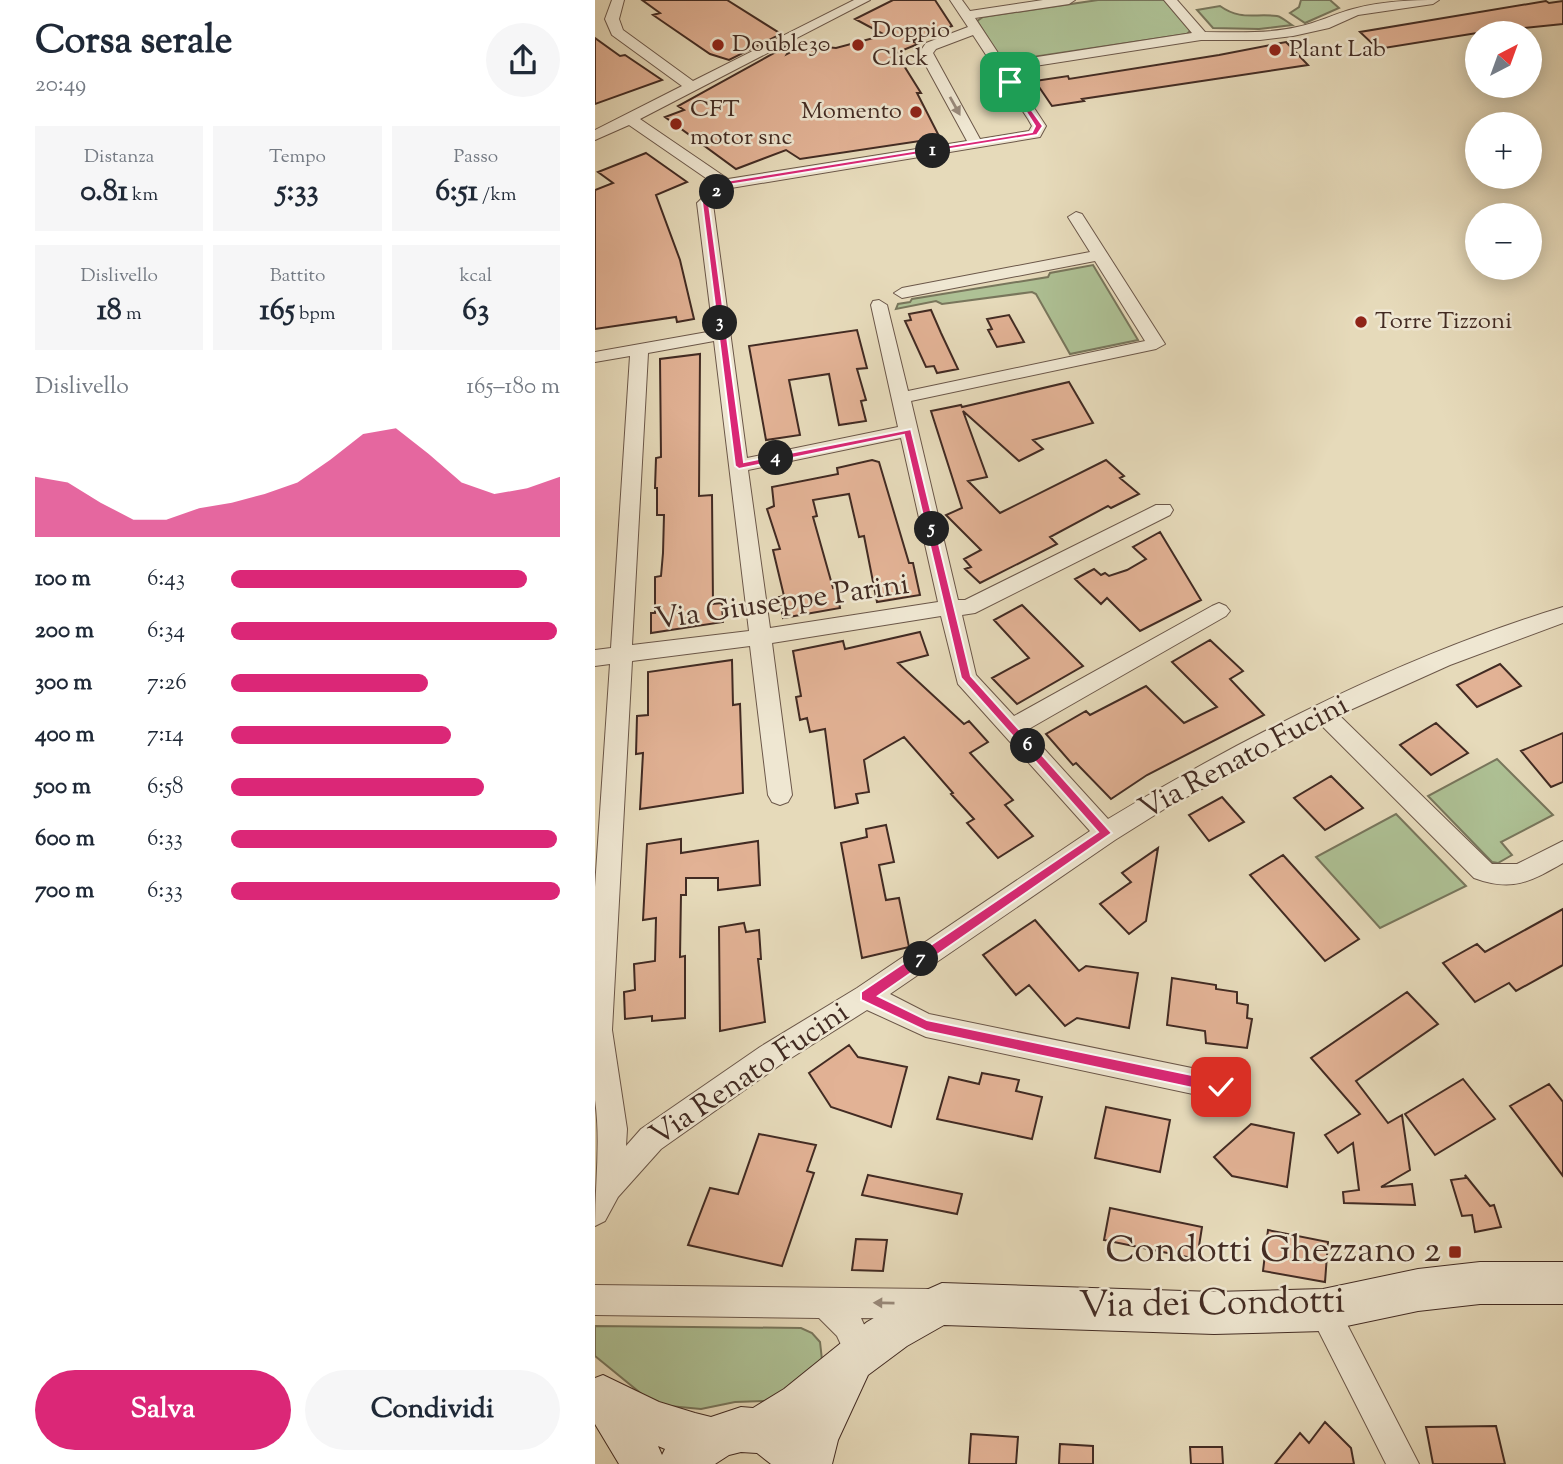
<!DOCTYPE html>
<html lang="it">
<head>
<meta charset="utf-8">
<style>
	body { margin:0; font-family:"Sorts Mill Goudy",serif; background:#f6f6f7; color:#1f2937; height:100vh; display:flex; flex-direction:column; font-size:26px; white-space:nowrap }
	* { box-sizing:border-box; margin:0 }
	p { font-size:23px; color:#747a83 }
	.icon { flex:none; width:38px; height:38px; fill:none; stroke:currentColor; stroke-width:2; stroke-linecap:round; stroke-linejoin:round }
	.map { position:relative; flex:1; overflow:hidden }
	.panel { display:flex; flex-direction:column; background:#fff; width:595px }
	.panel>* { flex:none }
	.needle { width:46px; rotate:41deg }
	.buttons { position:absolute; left:870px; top:21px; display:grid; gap:14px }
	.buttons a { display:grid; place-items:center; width:77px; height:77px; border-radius:50%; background:#fff; box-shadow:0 4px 18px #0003; font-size:35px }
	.pin { position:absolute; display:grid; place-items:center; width:60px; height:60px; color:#fff; margin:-30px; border-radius:14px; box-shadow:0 4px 10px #0006 }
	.km { position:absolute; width:35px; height:35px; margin:-18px; border-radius:50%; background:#222; color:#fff; font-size:19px; line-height:35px; text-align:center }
	.round { display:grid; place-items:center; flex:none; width:74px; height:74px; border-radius:37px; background:#f6f6f7 }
	.summary { display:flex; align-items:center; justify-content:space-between; height:119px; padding:0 35px }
	h1 { font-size:38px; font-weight:700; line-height:52px }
	.figures { display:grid; grid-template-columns:repeat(3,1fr); gap:10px; height:119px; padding:7px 35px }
	.figures div { display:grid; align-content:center; border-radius:0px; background:#f6f6f7; text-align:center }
	.figures b { font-size:30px; font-weight:700 }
	.figures small { font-size:19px; font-weight:400 }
	.figures p { font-size:19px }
	.chart { height:196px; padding:14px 35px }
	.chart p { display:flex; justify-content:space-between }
	.chart svg { width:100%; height:126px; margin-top:7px; fill:#db2777; opacity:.7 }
	.action { display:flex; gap:14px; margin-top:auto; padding:14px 35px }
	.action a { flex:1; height:80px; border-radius:42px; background:#db2777; color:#fff; font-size:28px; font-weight:700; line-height:80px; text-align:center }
	.action a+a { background:#f6f6f7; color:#1f2937 }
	ul { padding:0 35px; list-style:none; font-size:23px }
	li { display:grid; grid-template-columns:112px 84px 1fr; align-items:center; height:52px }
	li i { height:18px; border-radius:9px; background:#db2777 }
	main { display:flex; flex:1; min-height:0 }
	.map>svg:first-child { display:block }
	.green { fill:#aec195; stroke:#78765c; stroke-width:2 }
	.building { fill:#e2b295; stroke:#422b23; stroke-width:2 }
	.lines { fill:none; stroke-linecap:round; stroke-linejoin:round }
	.street-casing { stroke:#6b5749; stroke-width:2 }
	.secondary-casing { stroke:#422b23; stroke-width:2 }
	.street { fill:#efe7d2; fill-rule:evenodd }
	.secondary { fill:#efe7d2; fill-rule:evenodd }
	.oneway { fill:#98897a }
	.route { fill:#db2777; stroke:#fff; stroke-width:2 }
	.poi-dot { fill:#8f2418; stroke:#efe7d2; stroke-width:2.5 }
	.labels { text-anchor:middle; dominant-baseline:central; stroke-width:5; stroke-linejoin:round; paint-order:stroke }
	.far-poi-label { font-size:24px; fill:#422b23; stroke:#efe7d2; text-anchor:start }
	.street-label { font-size:30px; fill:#422b23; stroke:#efe7d2 }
	.near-poi-label { font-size:37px; fill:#422b23; stroke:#efe7d2; text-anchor:end }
	.near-street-label { font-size:37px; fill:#422b23; stroke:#efe7d2 }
</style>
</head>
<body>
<main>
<section class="panel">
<div class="summary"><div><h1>Corsa serale</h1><p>20:49</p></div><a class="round"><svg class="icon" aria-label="share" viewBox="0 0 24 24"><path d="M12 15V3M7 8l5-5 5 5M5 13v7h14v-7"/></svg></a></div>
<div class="figures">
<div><p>Distanza</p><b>0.81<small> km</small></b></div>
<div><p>Tempo</p><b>5:33</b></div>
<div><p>Passo</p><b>6:51<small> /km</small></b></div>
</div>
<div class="figures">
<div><p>Dislivello</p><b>18<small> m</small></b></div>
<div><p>Battito</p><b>165<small> bpm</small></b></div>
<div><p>kcal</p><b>63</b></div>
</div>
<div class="chart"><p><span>Dislivello</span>165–180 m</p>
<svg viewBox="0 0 160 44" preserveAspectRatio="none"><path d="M0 44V23L10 25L20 32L30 38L40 38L50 34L60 32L70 29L80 25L90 17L100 8L110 6L120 15L130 25L140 29L150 27L160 23V44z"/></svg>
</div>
<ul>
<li><b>100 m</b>6:43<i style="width:90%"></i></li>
<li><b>200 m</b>6:34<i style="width:99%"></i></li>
<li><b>300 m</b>7:26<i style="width:60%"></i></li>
<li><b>400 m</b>7:14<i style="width:67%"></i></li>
<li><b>500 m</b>6:58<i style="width:77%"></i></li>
<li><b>600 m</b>6:33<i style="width:99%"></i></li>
<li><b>700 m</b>6:33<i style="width:100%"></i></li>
</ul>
<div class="action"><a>Salva</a><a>Condividi</a></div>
</section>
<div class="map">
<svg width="968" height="1464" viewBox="0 0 968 1464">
	<rect width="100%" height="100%" fill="#e6daba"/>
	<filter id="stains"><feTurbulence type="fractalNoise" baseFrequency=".00286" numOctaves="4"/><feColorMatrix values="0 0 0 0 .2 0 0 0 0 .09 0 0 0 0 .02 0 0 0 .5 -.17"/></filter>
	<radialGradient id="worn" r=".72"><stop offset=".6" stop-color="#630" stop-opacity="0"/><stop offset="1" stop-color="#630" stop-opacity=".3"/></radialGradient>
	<path class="green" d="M503 0H570L596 30 592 34 418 60 405 57 382 21 388 17Z
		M706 0H735L744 8 710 23 695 13 704 7Z
		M625 6C646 21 660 13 682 16 687 17 692 22 697 25L664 29 618 28 602 10Z
		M498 265 543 340 475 354 441 294 437 292 347 304 341 301 301 309 303 304 315 302 317 299 453 277 455 273Z
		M902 759 958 815 906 842 917 855 903 863 897 862 833 796Z
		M801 814 871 886 785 928 721 857Z
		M0 1326 206 1328 217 1333 225 1342 227 1360 220 1373 170 1401 140 1402 106 1409 74 1406 54 1400 0 1356Z"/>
	<path class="building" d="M47 0H132L186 34 134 60 115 54 58 15 65 13Z
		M298 0H340L357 26 317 41 323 44 301 53 326 93H322L345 138 205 159 191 150 141 169 70 117 89 110 83 106 199 42 192 54 209 45 241 48 290 35 260 19Z
		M951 1 954 3 968 1V24L882 33 783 49 765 32Z
		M0 38 25 56 30 55 67 80 0 104Z
		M691 42 713 65 487 99 489 101 457 106 440 81 473 76 474 79 624 55Z
		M51 153 92 182 61 195 85 260 99 319 82 322 81 317 0 329V190L18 183 3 172Z
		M336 310 346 333 363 369 342 373 339 366 331 367 310 321 316 320 314 314Z
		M414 315 429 342 402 347 393 330 397 329 392 319Z
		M262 330 272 368 262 369 271 400 266 401 271 421 244 425 234 374 194 380 205 435 171 440 154 346Z
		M105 354 104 496 117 495 118 604 127 603 128 622 56 633V613H60V577L66 576 68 553 69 515H62V488H60L61 458 66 457 65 359Z
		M474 382 498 423 438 440 448 449 424 461 368 411 392 477 373 481 405 513 511 460 529 476 525 478 544 494 516 508 513 506 455 537 462 544 385 583 370 569 376 567 369 559 386 550 351 515 367 508 336 411 366 405 367 407Z
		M277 460 284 462 314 563H318L325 595 282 602 269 536 264 537 254 494 218 500 222 516 218 517 238 588 241 587 245 608 188 618 184 597 189 596 178 550 185 549 172 509 179 506 177 487 243 474 242 468Z
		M565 532 606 600 545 631 512 598 506 604 480 579 499 569 506 575 510 573 514 576 532 570 551 559 538 547Z
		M427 605 488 666 422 704 397 678 434 658 399 620Z
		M325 632 333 655 303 663 369 724 374 721 393 742 375 753 418 800 410 805 438 836 403 858 372 823 379 819 356 794 358 793 309 737 269 760 274 792 261 794 263 803 240 808 230 729 215 732 212 718 205 720 201 697 206 696 198 651 248 641 250 649Z
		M615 640 648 671 635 679 669 715 552 775 516 799 481 763 478 765 451 734 491 711 495 715 551 686 589 723 622 707 577 662Z
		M137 660 138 705 145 704 148 793 45 809 48 753 41 754 42 716 53 715V672Z
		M905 664 926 686 882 707 862 685Z
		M841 723 873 753 836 775 805 745Z
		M968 733V782L956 787 926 751Z
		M736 776 768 808 730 830 699 798Z
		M627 797 649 822 614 841 594 815Z
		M291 825 299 862 284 865 291 900 304 898 314 947 267 958 246 843 272 837 271 829Z
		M86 839V853L163 841 165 885 123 890V878H91V895H86L85 957 90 956V1018L57 1021V1016L30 1019 29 992 40 990 39 964 60 961 61 918 48 920 52 844Z
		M563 848 551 921 534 934 505 904 536 882 527 873Z
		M688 855 764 939 730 961 655 875Z
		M968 909V965L921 991 914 983 880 1002 848 963 882 944 890 952Z
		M440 920 484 971 491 966 543 973 534 1028 482 1018 470 1026 434 985 421 995 388 955Z
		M149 923 151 932 164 930 166 959H163L170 1022 125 1031 124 927Z
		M577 978 621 985V989L642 992V1003L653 1005 652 1018 657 1019 652 1048 611 1043 610 1031 572 1025Z
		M812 992 843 1024 761 1081 793 1123 807 1115 815 1170 786 1187 817 1184 820 1205 749 1203 748 1192 764 1190 758 1143 743 1153 730 1135 765 1114 716 1058Z
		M254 1045 263 1057 312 1067 296 1127 236 1107 214 1073Z
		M387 1073 424 1080 421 1091 447 1097 437 1139 342 1119 354 1077 384 1084Z
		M868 1079 900 1119 840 1155 810 1114Z
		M954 1084 968 1102V1176L915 1106Z
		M511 1107 575 1120 565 1172 500 1158Z
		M656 1124 699 1133 692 1187 637 1176 619 1157Z
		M164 1134 221 1145 212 1171 219 1173 187 1266 93 1245 115 1188 143 1194Z
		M273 1175 367 1194 362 1214 267 1195Z
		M870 1175 895 1206 899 1205 906 1227 880 1232 877 1215 867 1216 856 1180 871 1178Z
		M515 1208 607 1227 602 1259 509 1240Z
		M673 1230 733 1242 730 1282 668 1271Z
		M261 1239 292 1240 288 1271 257 1270Z
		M730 1422 756 1448 759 1464H680L705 1433 714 1443Z
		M901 1426 910 1464H838L831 1427Z
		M376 1434 423 1437 421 1464H374Z
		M465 1444 498 1446V1464H464Z
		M595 1447H627L628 1464H596Z"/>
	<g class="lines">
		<g class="street-casing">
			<path id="street" d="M17 0H29L24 19 28 30 98 81 259 0H275L45 119 133 179 372 141 324 53 331 43 373 27 355 0H367L375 11 448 0H480L474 4 380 18 409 62 597 33 569 0H582L610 32C640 32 671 34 702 27 722 23 739 14 758 9 786 1 816 0 844 0L838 4 763 15 734 28 698 36 665 40H606L414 70 451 126 445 137 136 188 118 204 152 458 303 427 276 305 278 301 284 300 292 305 313 391 550 341 500 261 307 298 299 293 307 288 495 252 473 217 481 212 487 214 570 344 561 349 316 401 363 600H370L561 505H575L578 510 575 515 380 613 367 615 381 675 419 716 617 606 624 603 631 606 635 611 631 616 432 730 513 819C652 735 813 654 968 607V623L855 665 744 715 897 864H922L968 841V863C935 882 917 892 879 878L726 725 571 808 520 840 295 994 334 1014 626 1074 636 1078 640 1087 636 1096 626 1100 331 1037 272 1010 185 1065 66 1149 23 1197 10 1221 0 1226C0 1184 6 1141 0 1100V887L15 664 0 666V650L16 648 35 356 0 362V352L118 331 102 203 121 185 34 125 0 140V130L87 86 17 35 10 19ZM378 35 433 119 437 126 434 131 385 139 338 53 341 49ZM119 341 154 631 37 645 53 353ZM306 438 343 602 175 628 153 470ZM346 616 363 684 495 831 262 988 165 1047 46 1129 31 1146 32 1129 17 1030 37 661 155 646 173 795 177 802 185 805 193 802 197 795 177 643Z
				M0 1285 334 1289 345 1293 349 1304 345 1315 334 1319 266 1318 282 1353 277 1364 266 1369 255 1364 242 1336 224 1318 0 1315Z
				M728 1295 739 1299 824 1464H791L713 1310 717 1299Z"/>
		</g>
		<g class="secondary-casing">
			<path id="secondary" d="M885 1262H968V1304H885L823 1311 728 1331 619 1334 349 1325 312 1346 273 1375 243 1440 237 1464H176L162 1453 146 1452 134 1455 120 1464H24L0 1424V1378L8 1375 64 1402 100 1413 116 1417 146 1407 158 1408 189 1389 272 1322 311 1299 347 1283 619 1292 728 1289 823 1269ZM63 1446 70 1449 67 1455Z"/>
		</g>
		<use href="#street" class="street"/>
		<use href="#secondary" class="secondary"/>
	</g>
	<defs><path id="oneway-solid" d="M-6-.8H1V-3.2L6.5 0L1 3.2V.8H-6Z" transform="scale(1.75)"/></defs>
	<g class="oneway">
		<use href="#oneway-solid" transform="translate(360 106) rotate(61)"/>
		<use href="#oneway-solid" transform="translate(289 1303) rotate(-179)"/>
	</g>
	<path class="route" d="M415 80 448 126 442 135 133 185 114 204 149 462 316 429 376 676 517 833 283 996 332 1020 626 1081 633 1087 626 1094 331 1031 266 1000V992L503 832 366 678 309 435 144 469 140 466 107 202 131 181 437 132 440 126 412 82Z"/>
	<g class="poi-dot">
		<circle cx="123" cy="45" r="7"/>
		<circle cx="263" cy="45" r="7"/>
		<circle cx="680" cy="50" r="7"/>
		<circle cx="321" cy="112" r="7"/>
		<circle cx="81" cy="124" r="7"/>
		<circle cx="766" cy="322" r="7"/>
		<rect x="853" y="1245" width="14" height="14" rx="3.5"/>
	</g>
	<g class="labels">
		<g class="far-poi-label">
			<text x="277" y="31">Doppio<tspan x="277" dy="28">Click</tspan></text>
			<text x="137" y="45">Double30</text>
			<text x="694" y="50">Plant Lab</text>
			<text x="95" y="110">CFT<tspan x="95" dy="28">motor snc</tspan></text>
			<text x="307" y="112" text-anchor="end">Momento</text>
			<text x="780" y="322">Torre Tizzoni</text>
		</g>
		<g class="street-label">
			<text transform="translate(187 603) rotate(-8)">Via Giuseppe Parini</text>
			<text transform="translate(649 758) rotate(-28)">Via Renato Fucini</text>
			<text transform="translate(155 1075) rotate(-34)">Via Renato Fucini</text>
		</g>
		<g class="near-poi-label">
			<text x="846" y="1252">Condotti Ghezzano 2</text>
		</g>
		<g class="near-street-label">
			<text transform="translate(617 1305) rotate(-1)">Via dei Condotti</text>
		</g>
	</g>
	<rect width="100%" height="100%" filter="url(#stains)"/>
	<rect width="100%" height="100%" fill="url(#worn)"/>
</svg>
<div class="buttons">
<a><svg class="needle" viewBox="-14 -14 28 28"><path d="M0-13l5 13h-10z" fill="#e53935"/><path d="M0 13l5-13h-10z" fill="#747a83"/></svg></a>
<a>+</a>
<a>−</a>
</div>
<div class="pin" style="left:415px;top:82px;background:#1e9e55"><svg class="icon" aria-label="arrive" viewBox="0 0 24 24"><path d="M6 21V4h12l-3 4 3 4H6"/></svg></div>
<div class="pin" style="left:626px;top:1087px;background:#d93025"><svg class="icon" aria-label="check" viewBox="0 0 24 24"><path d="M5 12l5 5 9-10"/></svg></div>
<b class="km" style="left:338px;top:151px">1</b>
<b class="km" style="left:122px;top:192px">2</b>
<b class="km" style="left:125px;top:323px">3</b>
<b class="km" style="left:181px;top:458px">4</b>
<b class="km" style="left:337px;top:529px">5</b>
<b class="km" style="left:433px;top:746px">6</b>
<b class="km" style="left:326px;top:959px">7</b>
</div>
</main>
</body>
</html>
